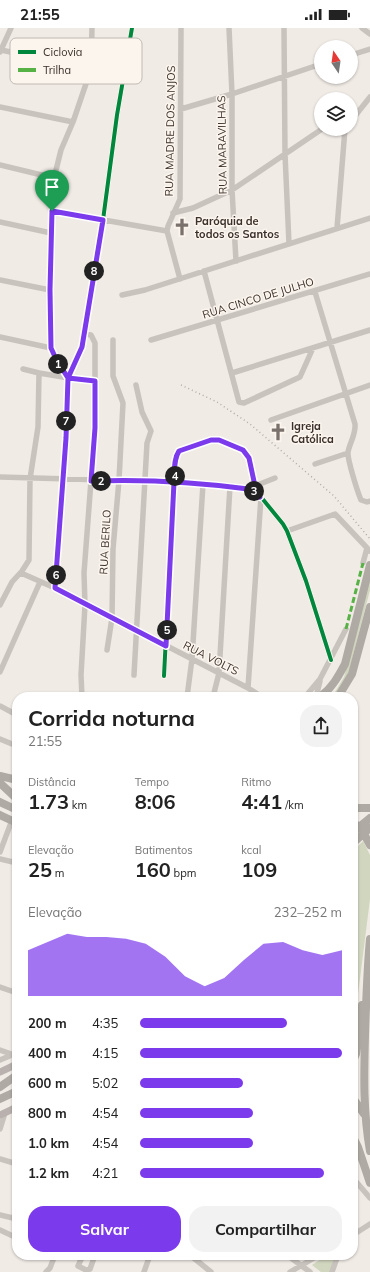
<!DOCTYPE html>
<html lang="pt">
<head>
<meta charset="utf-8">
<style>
	body { margin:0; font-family:Mulish,sans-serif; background:#f2f2f2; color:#222; height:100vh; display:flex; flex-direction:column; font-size:15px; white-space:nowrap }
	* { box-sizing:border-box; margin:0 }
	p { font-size:13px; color:#767676 }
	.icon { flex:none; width:22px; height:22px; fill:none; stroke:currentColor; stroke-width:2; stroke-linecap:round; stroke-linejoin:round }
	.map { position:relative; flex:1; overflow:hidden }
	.sheet { position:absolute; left:12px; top:664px; width:346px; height:568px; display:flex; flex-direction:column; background:#fff; border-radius:16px; box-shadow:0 1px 3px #0004 }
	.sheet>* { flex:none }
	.needle { width:26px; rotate:347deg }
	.fabs { position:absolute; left:314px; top:12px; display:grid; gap:8px }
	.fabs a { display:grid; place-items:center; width:44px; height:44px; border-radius:50%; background:#fff; box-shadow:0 1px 3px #0004; font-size:20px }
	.pin { position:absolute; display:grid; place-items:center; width:34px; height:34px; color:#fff; margin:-41px -17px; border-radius:50% 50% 50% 0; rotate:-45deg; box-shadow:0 0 4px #0007 }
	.pin .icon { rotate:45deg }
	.km { position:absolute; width:20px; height:20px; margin:-10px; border-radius:50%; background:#222; color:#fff; font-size:11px; line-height:20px; text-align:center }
	.round { display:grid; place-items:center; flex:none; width:42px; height:42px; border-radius:16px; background:#f2f2f2 }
	.headline { display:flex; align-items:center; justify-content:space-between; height:68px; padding:0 16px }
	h1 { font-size:22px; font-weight:700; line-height:30px }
	.figures { display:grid; grid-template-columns:repeat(3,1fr); gap:6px; height:68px; padding:4px 16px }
	.figures div { display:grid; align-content:center }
	.figures b { font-size:20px; font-weight:700 }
	.figures small { font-size:11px; font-weight:400 }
	.figures p { font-size:11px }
	.chart { height:112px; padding:8px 16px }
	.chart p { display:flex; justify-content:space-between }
	.chart svg { width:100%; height:72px; margin-top:4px; fill:#7c3aed; opacity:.7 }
	.primary-button { display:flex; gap:8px; margin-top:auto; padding:8px 16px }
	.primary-button a { flex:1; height:46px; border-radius:16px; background:#7c3aed; color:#fff; font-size:16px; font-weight:700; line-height:46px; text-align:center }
	.primary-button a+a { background:#f2f2f2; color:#222 }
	ul { padding:0 16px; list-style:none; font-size:13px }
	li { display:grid; grid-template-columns:64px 48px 1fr; align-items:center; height:30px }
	li i { height:10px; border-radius:5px; background:#7c3aed }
	.status { display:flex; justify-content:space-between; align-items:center; height:28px; padding:0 20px; background:#fff; direction:ltr }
	.status svg { height:11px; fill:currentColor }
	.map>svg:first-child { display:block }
	.green { fill:#d1d6bf }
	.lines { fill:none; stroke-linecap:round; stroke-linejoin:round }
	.minor { stroke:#c9c3be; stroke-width:5.5 }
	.major { stroke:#b8b1ad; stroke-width:7 }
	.highway { stroke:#afaaa4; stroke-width:8 }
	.rail { stroke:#b1aca8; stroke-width:1.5; stroke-dasharray:1 3; stroke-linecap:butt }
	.quiet { stroke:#57b246; stroke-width:3; stroke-dasharray:6 3; stroke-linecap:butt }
	.cycleway-casing { stroke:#fbf5ee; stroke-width:6 }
	.cycleway { stroke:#00873e; stroke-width:4 }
	.route-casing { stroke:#fff; stroke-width:8 }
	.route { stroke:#7c3aed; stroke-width:5 }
	.labels { text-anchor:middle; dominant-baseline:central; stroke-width:3; stroke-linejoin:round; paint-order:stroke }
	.street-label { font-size:11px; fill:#3b302b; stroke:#fbf5ee }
	.poi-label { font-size:11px; font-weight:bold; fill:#3b302b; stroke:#fbf5ee; text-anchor:start }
	.key { fill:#fbf5ee; stroke:#c1bab4; stroke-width:1 }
	.key-label { font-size:11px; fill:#3b302b }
</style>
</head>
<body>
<div class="status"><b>21:55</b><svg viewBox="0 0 49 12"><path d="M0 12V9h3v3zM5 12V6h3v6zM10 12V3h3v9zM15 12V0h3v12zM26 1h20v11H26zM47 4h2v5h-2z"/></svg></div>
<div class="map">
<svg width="370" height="1244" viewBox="0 0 370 1244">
	<rect width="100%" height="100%" fill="#f0ebe5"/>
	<path class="green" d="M370 549V562L348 647 335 669H332L344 649Z
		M363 813 370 827V871L353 1006V823Z
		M327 1227H337L330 1244H321L312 1237Z"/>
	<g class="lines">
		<path class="minor" d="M229 0 232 66V162L236 233
			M284 0 285 126 289 216
			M362 0 370 6
			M1 22 91 41
			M0 24 11 0
			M351 27 370 21
			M0 79 73 94
			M181 81 232 66 321 36
			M351 93 370 69
			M0 137 54 150
			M52 183 167 203
			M173 185 193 180 232 162 322 101
			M0 194 51 205
			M337 200 345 101
			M204 243 239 374 244 375 300 349 313 320
			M180 251 167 203 168 198 180 171 181 0
			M0 252 50 262
			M315 264 355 396C356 406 350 414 348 424 347 431 358 465 361 472L367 474 370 473
			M122 267 145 262 370 190
			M0 309 51 320
			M151 312 370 246
			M39 345 81 352 95 353
			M232 345 370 302
			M68 350 56 331 51 320 50 262 54 150 61 122 73 94 91 41 92 0
			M271 392 370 357
			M315 436 348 425
			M0 449 174 454 203 456 248 461 254 463 259 468
			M255 458 275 450
			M287 503 335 486 370 523
			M363 535 367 520
			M21 545 55 560 248 660 262 669
			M55 560 66 410 68 350 82 319 103 192 117 87 132 0
			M0 577 12 554 22 543 29 532 30 451 38 399 39 345 23 341
			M107 622 112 590 113 521 119 452 123 375 113 348V312
			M0 644 40 554
			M134 647 147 415 151 403 142 384 136 357
			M164 648 175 429 179 423 211 412H219L243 422 249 430 255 458 261 469 283 496 287 503 306 553 331 632
			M248 660 261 469
			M82 669 81 647 85 577 84 545 95 400V315L91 307 84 306
			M187 669 192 631 203 456
			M213 669 219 645 230 458
			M305 669 320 651 346 601
			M316 669 320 653
			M0 678 17 687
			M0 711 17 718
			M0 824 12 792
			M0 831 17 835
			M0 959 17 965
			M0 1022 17 1028
			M0 1032 12 1027
			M0 1101 5 1085
			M0 1131 17 1136
			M353 1150 370 1170
			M0 1187 17 1191
			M0 1202 17 1210
			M353 1207 370 1196
			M83 1227 78 1238 86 1242 90 1241 95 1227
			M190 1227 211 1244
			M287 1227 310 1244
			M46 1244 50 1240 55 1227
			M144 1244 150 1227
			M290 1244 319 1227
			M332 1244 338 1227"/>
		<path class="major" d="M0 1044 17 1036
			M0 1087 17 1079"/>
		<path class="highway" d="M320 669C332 660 338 649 345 636L370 537
			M338 669 352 646 370 579
			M0 748 17 752
			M0 755 17 771
			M0 774 17 782
			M353 780H370
			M0 787 17 795
			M353 794 362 802 370 817
			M353 804 370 790
			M353 815 370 800
			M370 911C367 943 366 975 365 1008 364 1047 363 1084 370 1123
			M353 1033 356 1026 362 977
			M0 1059 17 1047
			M353 1070 364 1086
			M0 1071 17 1063
			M353 1109 358 1119 370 1155"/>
		<path class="rail" d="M181 357 217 374 250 396 334 468 370 511"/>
		<path class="quiet" d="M346 601 363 535"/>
		<g class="cycleway-casing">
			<path id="cycleway" d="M55 560 66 410 68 350 82 319 103 192 117 87 132 0
				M164 648 175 429 179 423 211 412H219L243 422 249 430 255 458 261 469 283 496 287 503 306 553 331 632"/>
		</g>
		<use href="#cycleway" class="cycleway"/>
	</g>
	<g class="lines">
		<g class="route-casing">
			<path id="route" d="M52 183 50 262 51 320 56 331 68 350 95 353V400L91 453C144 451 197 454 248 461L254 463 260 469 255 458 249 430 243 422 219 412H211L179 423C173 432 175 444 174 454L166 618 55 560 66 410 68 350 82 319 103 192 52 183"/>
		</g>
		<use href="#route" class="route"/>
	</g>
	<defs>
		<g id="church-bare" transform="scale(1.38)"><path d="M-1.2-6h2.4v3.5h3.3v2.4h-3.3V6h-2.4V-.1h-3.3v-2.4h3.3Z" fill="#7a716c" stroke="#fbf5ee" stroke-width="2.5" paint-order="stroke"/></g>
	</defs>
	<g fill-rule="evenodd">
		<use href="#church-bare" x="182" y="199"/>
		<use href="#church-bare" x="278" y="404"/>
	</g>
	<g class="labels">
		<g class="street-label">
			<text transform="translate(170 103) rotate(-89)">RUA MADRE DOS ANJOS</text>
			<text transform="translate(222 117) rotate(-91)">RUA MARAVILHAS</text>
			<text transform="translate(258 270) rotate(-17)">RUA CINCO DE JULHO</text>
			<text transform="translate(105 514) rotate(-87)">RUA BERILO</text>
			<text transform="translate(211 630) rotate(27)">RUA VOLTS</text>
		</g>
		<g class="poi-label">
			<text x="195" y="193">Paróquia de<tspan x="195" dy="13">todos os Santos</tspan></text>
			<text x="291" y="398">Igreja<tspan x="291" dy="13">Católica</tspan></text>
		</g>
	</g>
	<rect x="10" y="10" width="132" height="46" rx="6" class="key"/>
	<rect x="18" y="22" width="18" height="4" fill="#00873e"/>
	<rect x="18" y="40" width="18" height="4" fill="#57b246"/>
	<g class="key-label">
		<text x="43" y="28">Ciclovia</text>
		<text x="43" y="46">Trilha</text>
	</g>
</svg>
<div class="fabs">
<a><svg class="needle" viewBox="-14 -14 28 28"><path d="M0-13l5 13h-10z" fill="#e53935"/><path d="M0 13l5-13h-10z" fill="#767676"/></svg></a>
<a><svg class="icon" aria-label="layers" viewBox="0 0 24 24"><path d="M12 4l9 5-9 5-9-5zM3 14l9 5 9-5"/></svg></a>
</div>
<div class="pin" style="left:52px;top:183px;background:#1e9e55"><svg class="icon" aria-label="arrive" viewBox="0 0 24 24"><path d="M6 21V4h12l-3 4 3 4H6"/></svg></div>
<b class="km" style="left:58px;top:336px">1</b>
<b class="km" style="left:101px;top:453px">2</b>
<b class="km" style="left:254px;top:463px">3</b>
<b class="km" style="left:175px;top:448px">4</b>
<b class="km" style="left:167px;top:602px">5</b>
<b class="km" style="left:56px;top:547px">6</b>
<b class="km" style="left:66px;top:393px">7</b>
<b class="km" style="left:94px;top:243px">8</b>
<section class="sheet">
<div class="headline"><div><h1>Corrida noturna</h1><p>21:55</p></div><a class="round"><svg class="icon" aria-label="share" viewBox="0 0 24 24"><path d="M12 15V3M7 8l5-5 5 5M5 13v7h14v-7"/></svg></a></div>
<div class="figures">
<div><p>Distância</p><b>1.73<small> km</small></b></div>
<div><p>Tempo</p><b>8:06</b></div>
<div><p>Ritmo</p><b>4:41<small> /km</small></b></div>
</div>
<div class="figures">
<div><p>Elevação</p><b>25<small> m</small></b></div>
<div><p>Batimentos</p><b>160<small> bpm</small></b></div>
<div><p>kcal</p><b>109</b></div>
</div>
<div class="chart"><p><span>Elevação</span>232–252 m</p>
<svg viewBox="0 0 160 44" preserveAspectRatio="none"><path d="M0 44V16L10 11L20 6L30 8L40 8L50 9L60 12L70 20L80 32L90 38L100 33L110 22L120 12L130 11L140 16L150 19L160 16V44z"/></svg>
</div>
<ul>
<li><b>200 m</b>4:35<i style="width:73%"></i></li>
<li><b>400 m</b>4:15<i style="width:100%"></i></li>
<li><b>600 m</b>5:02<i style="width:51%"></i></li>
<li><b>800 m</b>4:54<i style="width:56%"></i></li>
<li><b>1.0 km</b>4:54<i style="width:56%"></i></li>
<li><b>1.2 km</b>4:21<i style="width:91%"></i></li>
</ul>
<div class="primary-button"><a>Salvar</a><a>Compartilhar</a></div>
</section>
</div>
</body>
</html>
